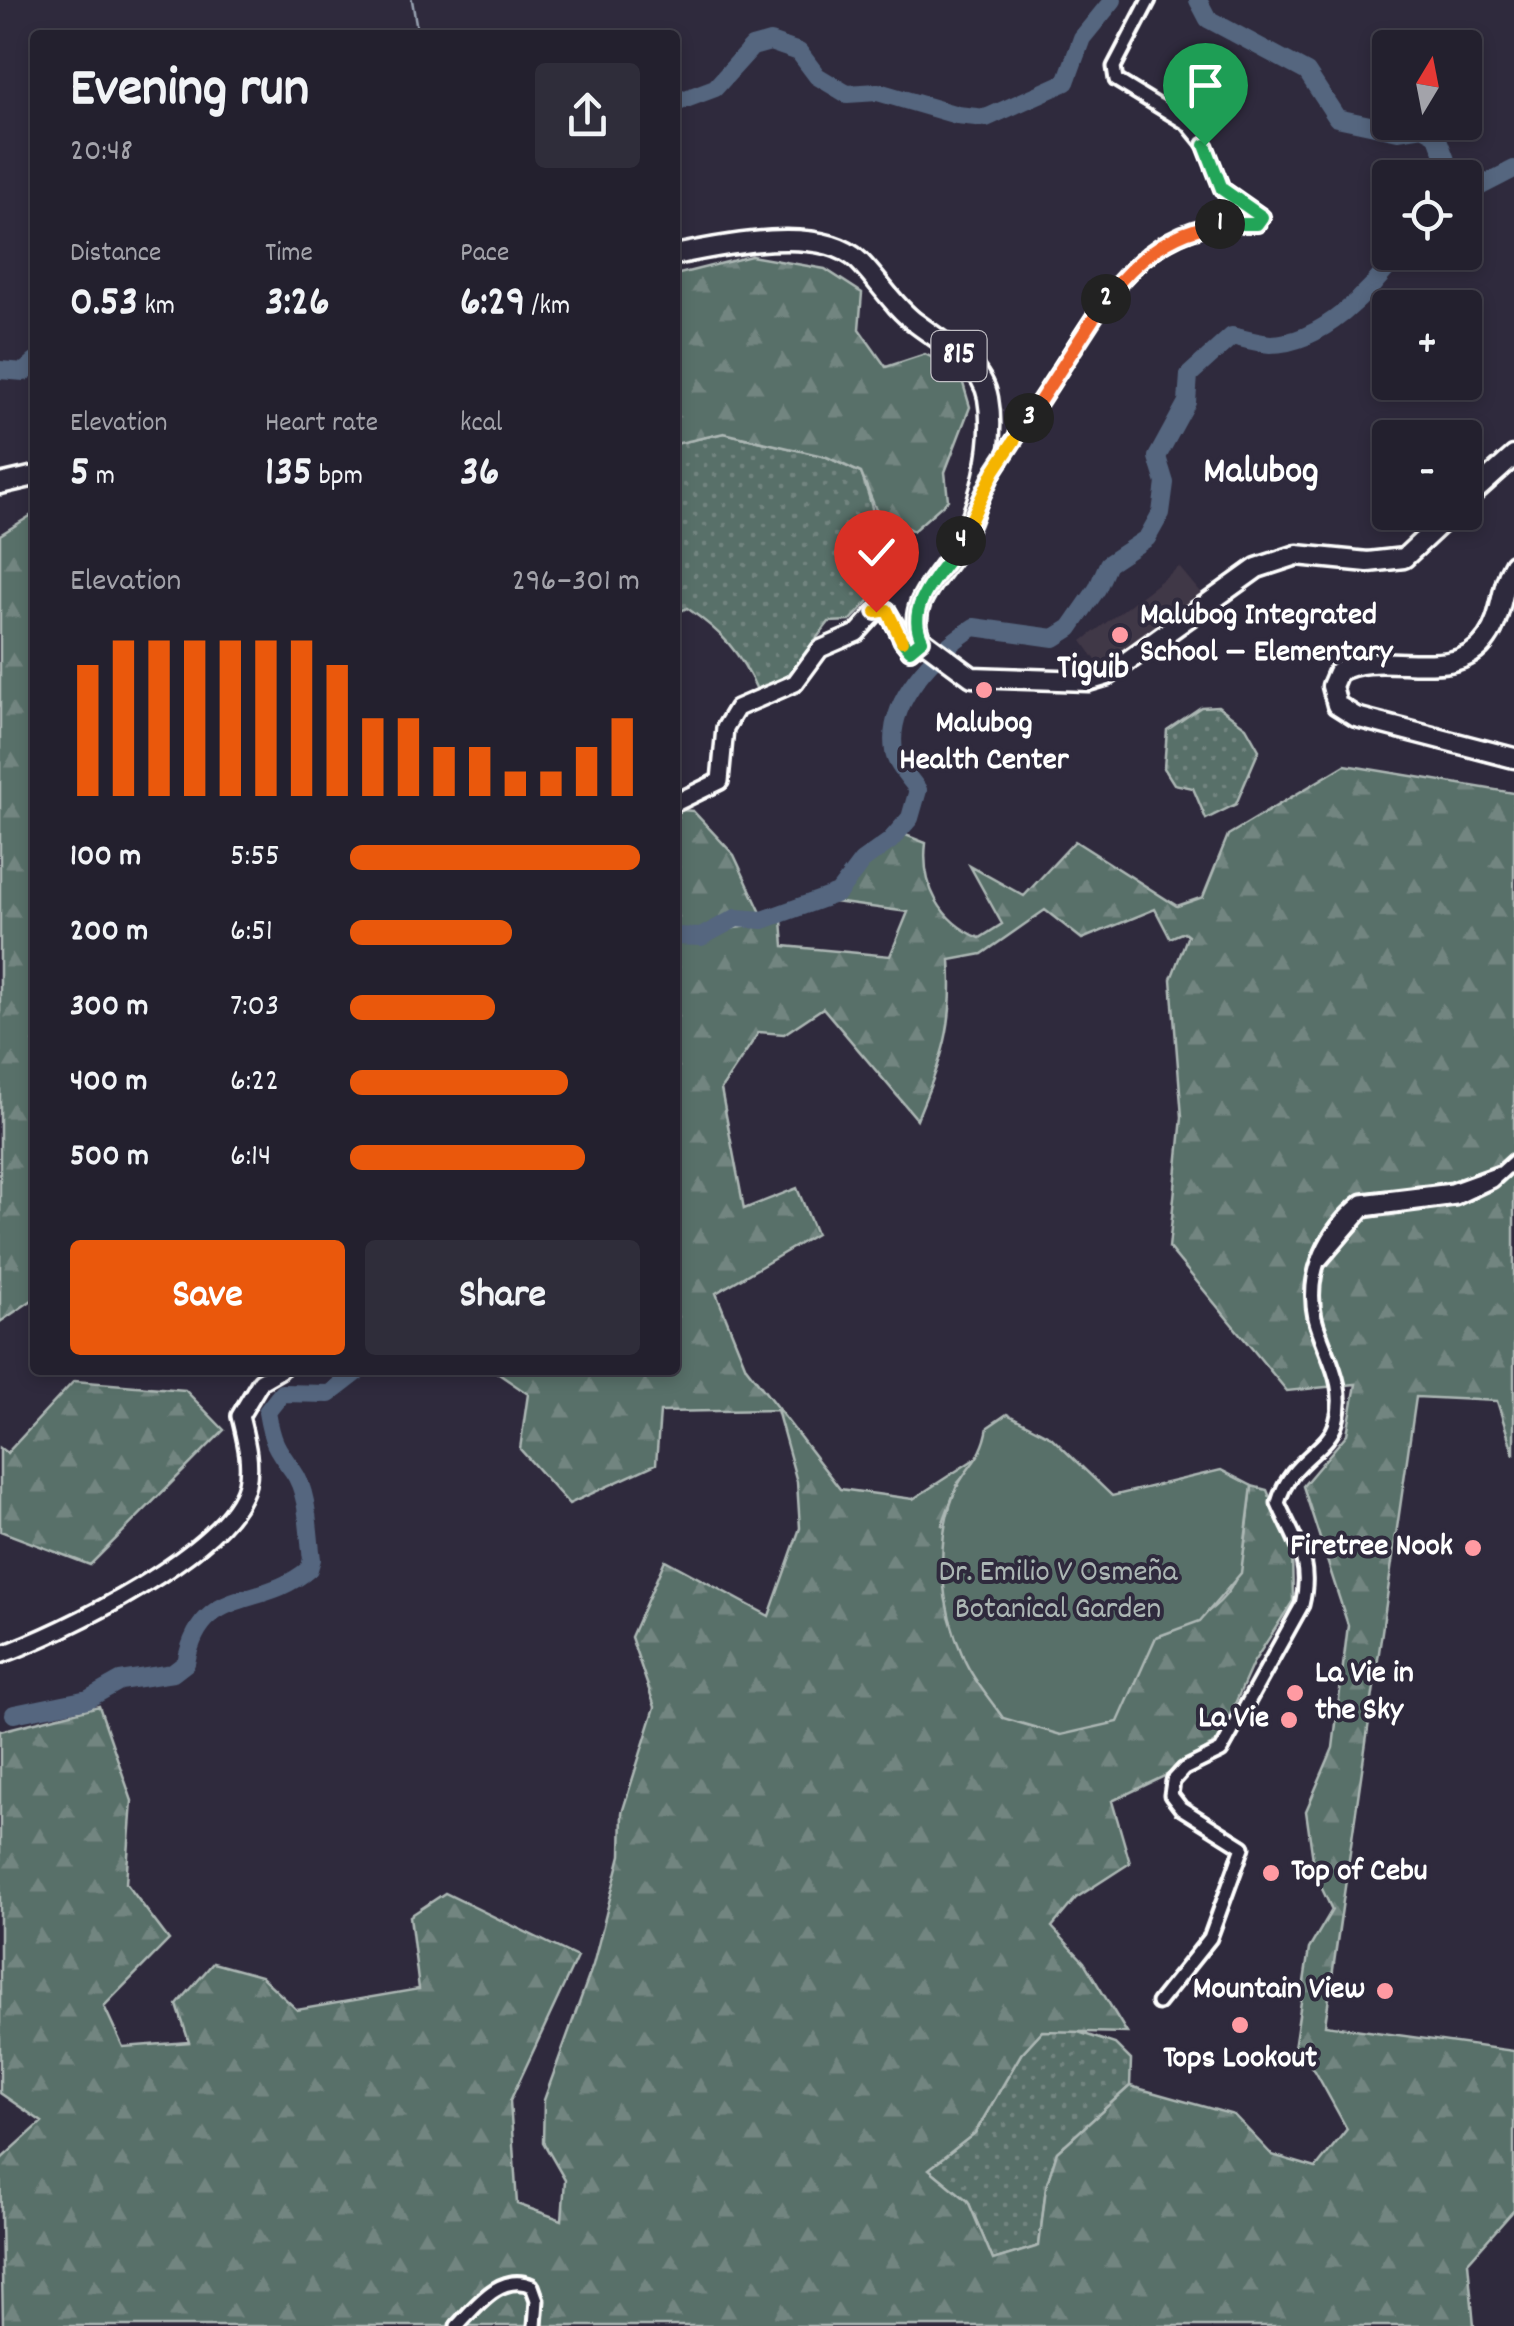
<!DOCTYPE html>
<html lang="en">
<head>
<meta charset="utf-8">
<style>
	body { margin:0; font-family:Dekko,sans-serif; background:#2f2d3a; color:#f1f3f6; height:100vh; display:flex; flex-direction:column; font-size:38px; white-space:nowrap }
	* { box-sizing:border-box; margin:0 }
	p { font-size:32px; color:#a3a3aa }
	.icon { flex:none; width:55px; height:55px; fill:none; stroke:currentColor; stroke-width:2; stroke-linecap:round; stroke-linejoin:round }
	.map { position:relative; flex:1; overflow:hidden }
	.side { position:absolute; left:30px; top:30px; width:650px; height:1345px; display:flex; flex-direction:column; background:#23202e; border-radius:10px; box-shadow:0 5px 15px #0003,0 0 0 2px #403e4a }
	.side>* { flex:none }
	.needle { width:65px; rotate:10deg }
	.tools { position:absolute; left:1372px; top:30px; display:grid; gap:20px }
	.tools a { display:grid; place-items:center; width:110px; height:110px; border-radius:10px; background:#23202e; box-shadow:0 5px 15px #0003,0 0 0 2px #403e4a; font-size:50px }
	.pin { position:absolute; display:grid; place-items:center; width:85px; height:85px; color:#fff; margin:-102px -42px; border-radius:50% 50% 50% 0; rotate:-45deg; box-shadow:0 0 10px #0007 }
	.pin .icon { rotate:45deg }
	.km { position:absolute; width:50px; height:50px; margin:-25px; border-radius:50%; background:#222; color:#fff; font-size:28px; line-height:50px; text-align:center }
	.round { display:grid; place-items:center; flex:none; width:105px; height:105px; border-radius:10px; background:#2f2d3a }
	.summary { display:flex; align-items:center; justify-content:space-between; height:170px; padding:0 40px }
	h1 { font-size:55px; font-weight:700; line-height:75px }
	.metrics { display:grid; grid-template-columns:repeat(3,1fr); gap:15px; height:170px; padding:10px 40px }
	.metrics div { display:grid; align-content:center }
	.metrics b { font-size:42px; font-weight:700 }
	.metrics small { font-size:28px; font-weight:400 }
	.metrics p { font-size:28px }
	.chart { height:280px; padding:20px 40px }
	.chart p { display:flex; justify-content:space-between }
	.chart svg { width:100%; height:180px; margin-top:10px; stroke:#ea580c; stroke-width:6 }
	.cta { display:flex; gap:20px; margin-top:auto; padding:20px 40px }
	.cta a { flex:1; height:115px; border-radius:10px; background:#ea580c; color:#fff; font-size:40px; font-weight:700; line-height:115px; text-align:center }
	.cta a+a { background:#2f2d3a; color:#f1f3f6 }
	ul { padding:0 40px; list-style:none; font-size:32px }
	li { display:grid; grid-template-columns:160px 120px 1fr; align-items:center; height:75px }
	li i { height:25px; border-radius:12px; background:#ea580c }
	.map>svg:first-child { display:block }
	.built { fill:#413746 }
	.grass { fill:url(#grass-dots); stroke:#acb7b4; stroke-width:2.5 }
	.forest { fill:url(#forest-firs); stroke:#acb7b4; stroke-width:2.5; fill-rule:evenodd }
	.garden { fill:#596f69; stroke:#acb7b4; stroke-width:2.5 }
	.lines { fill:none; stroke-linecap:round; stroke-linejoin:round }
	.stream { stroke:#98a3b2; stroke-width:2.5 }
	.river { stroke:#54667f; stroke-width:18 }
	.street-casing { stroke:#fff; stroke-width:19 }
	.secondary-casing { stroke:#fff; stroke-width:22 }
	.primary-casing { stroke:#fff; stroke-width:25 }
	.street { stroke:#2f2a3d; stroke-width:11 }
	.secondary { stroke:#2f2a3d; stroke-width:15 }
	.primary { stroke:#2f2a3d; stroke-width:18 }
	.split-1-casing { stroke:#fff; stroke-width:20 }
	.split-2-casing { stroke:#fff; stroke-width:20 }
	.split-3-casing { stroke:#fff; stroke-width:20 }
	.split-4-casing { stroke:#fff; stroke-width:20 }
	.split-5-casing { stroke:#fff; stroke-width:20 }
	.split-6-casing { stroke:#fff; stroke-width:20 }
	.split-1 { stroke:#22a559; stroke-width:12 }
	.split-2 { stroke:#f0652b; stroke-width:12 }
	.split-3 { stroke:#f0652b; stroke-width:12 }
	.split-4 { stroke:#f5b400; stroke-width:12 }
	.split-5 { stroke:#22a559; stroke-width:12 }
	.split-6 { stroke:#f5b400; stroke-width:12 }
	.poi-dot { fill:#ff9aa2; stroke:#2f2a3d; stroke-width:4 }
	.labels { text-anchor:middle; dominant-baseline:central; stroke-width:8; stroke-linejoin:round; paint-order:stroke }
	.shield { fill:#2f2a3d; stroke:#c1bfc5; stroke-width:2.5 }
	.shield-label { font-size:30px; font-weight:bold; fill:#fff }
	.poi-label { font-size:32px; font-weight:bold; fill:#fff; stroke:#2f2a3d; text-anchor:start }
	.park-label { font-size:32px; fill:#acb7b4; stroke:#2f2a3d }
	.neighbourhood-label { font-size:35px; font-weight:bold; fill:#fff; stroke:#2f2a3d }
	.quarter-label { font-size:38px; font-weight:bold; fill:#fff; stroke:#2f2a3d }
</style>
</head>
<body>
<div class="map">
<svg width="1514" height="2326" viewBox="0 0 1514 2326">
	<defs>
		<pattern id="grass-dots" width="8" height="8" patternUnits="userSpaceOnUse" patternTransform="scale(2.5)"><rect width="8" height="8" fill="#596f69"/><path d="M2 2h.1M6 6h.1" fill="none" stroke="#728580" stroke-width="1.8" stroke-linecap="round"/></pattern>
		<pattern id="forest-firs" width="22" height="20" patternUnits="userSpaceOnUse" patternTransform="scale(2.5)"><rect width="22" height="20" fill="#596f69"/><path d="M5 1l3.5 6h-7zM16 11l3.5 6h-7z" fill="#728580"/></pattern>
	</defs>
	<rect width="100%" height="100%" fill="#2f2a3d"/>
	<filter id="ink" filterUnits="userSpaceOnUse"><feTurbulence type="fractalNoise" baseFrequency=".01" numOctaves="2"/><feDisplacementMap in="SourceGraphic" scale="20" xChannelSelector="R" yChannelSelector="G"/><feConvolveMatrix kernelMatrix="1 2 1 2 8 2 1 2 1" color-interpolation-filters="sRGB"/></filter>
	<g filter="url(#ink)">
		<path class="built" d="M1179 567 1204 597 1103 670 1082 641Z"/>
		<path class="grass" d="M724 433 827 457 861 473C876 512 880 545 882 587L850 621 829 622 785 679 758 692C741 653 722 632 687 608L675 614V444Z
			M1218 706 1246 727 1259 750 1236 804 1206 819 1193 788 1174 784 1164 768 1167 730 1201 707Z
			M1069 2029 1115 2044 1131 2060 1130 2086 1057 2152 1046 2187 1039 2246 993 2260 968 2201 929 2169 975 2133 1021 2054 1042 2031Z"/>
		<path class="forest" d="M751 256 825 269 862 293 859 329 886 367 925 354 959 370 970 407 945 472 948 500 913 531 876 510 861 473 827 457 724 433 675 444V275Z
			M35 513V1298L0 1322V535Z
			M1345 765 1514 793V1455L1497 1401 1416 1397 1325 2025 1514 2051V2210L1468 2262 1474 2326H3L0 2160 42 2122 0 2093V1731L99 1706 132 1801 126 1883 169 1940 104 2006 123 2047 189 2042 177 2005 213 1963 261 1976 297 2010 419 1989 410 1916 445 1893 577 1957 510 2101 517 2204 562 2220 565 2180 543 2142 544 2100 593 1965 621 1855 622 1813 655 1707 631 1637 665 1560 769 1616 800 1528 797 1482 777 1410 660 1412 656 1464 569 1504 520 1449 528 1394 493 1370H675V942L703 943C729 920 752 931 782 920L784 946 890 956 908 912 834 902 864 865 891 849 903 834 926 843C921 885 940 922 980 938L1002 924 970 866 1024 896 1075 841 1177 906 1203 897 1228 835ZM1155 909 1170 938 1184 932 1188 935 1171 979 1182 1117 1169 1248 1287 1391 1356 1384 1347 1434 1303 1486 1348 1625 1333 1748 1306 1811 1315 1874 1332 1910 1309 1949 1294 2048 1315 2071 1347 2129 1316 2168 1272 2155 1234 2115 1130 2086 1057 2152 1046 2187 1039 2246 993 2260 968 2201 929 2169 975 2133 1021 2054 1042 2031 1127 2033 1084 1962 1052 1927 1076 1898 1130 1863 1112 1801 1171 1773 1219 1740 1253 1663 1293 1601 1292 1550 1267 1490 1252 1486C1241 1573 1248 1603 1156 1637L942 1525 958 1483 984 1453 913 1499 840 1489 746 1367 716 1293 816 1234 797 1188 744 1209 721 1089 759 1032 784 1034 823 1008 917 1119C942 1058 955 1027 950 960L982 954 1045 910 1082 939Z
			M682 810 693 811 734 855 763 917C736 915 719 914 699 934L675 932V814Z
			M74 1381 185 1390 224 1430 90 1565 0 1531V1448L7 1453Z"/>
		<path class="garden" d="M1007 1414 1051 1437 1112 1496 1221 1470 1252 1486 1241 1573 1200 1621 1156 1637 1118 1722 1061 1735 1003 1718C990 1699 973 1680 964 1659 941 1607 934 1547 954 1494 965 1465 982 1463 988 1427Z"/>
		<g class="lines">
			<path class="stream" d="M412 0 418 35"/>
			<path class="river" d="M1198 0 1208 19 1307 72 1337 118 1398 131 1423 127 1436 134 1453 178
				M675 103 715 88 752 47 770 42 799 52 817 76 847 94 878 92 957 115 986 118 1066 82 1082 38 1113 0
				M1465 182 1481 186 1514 169
				M0 370 24 372 35 362
				M675 936 701 937 736 918 763 920 838 893 862 861 890 841 910 818 918 790C911 779 895 764 894 751 886 701 935 652 974 627L1054 638 1070 628 1097 589 1108 564 1147 538 1161 513 1165 483 1157 457 1187 402 1189 375 1232 336C1244 339 1258 343 1270 344 1321 344 1372 291 1399 252
				M14 1714 88 1699 120 1681 173 1673 186 1663C201 1583 260 1611 309 1569L312 1559C308 1533 309 1493 293 1471 276 1448 272 1442 267 1412L282 1393 329 1394 360 1370"/>
			<g class="street-casing">
				<path id="street" d="M988 482C1006 448 1030 416 1051 384 1103 303 1145 215 1257 224L1262 217 1222 189 1205 145 1188 124 1116 80 1114 67 1149 0
					M1321 1260 1364 1210 1456 1198 1492 1181 1514 1161
					M1158 2003 1210 1938 1243 1847 1181 1808 1171 1795 1173 1781 1184 1769 1221 1751 1302 1605C1313 1561 1295 1542 1278 1503 1290 1459 1328 1451 1336 1423 1348 1383 1324 1354 1315 1318 1305 1272 1327 1229 1362 1201L1452 1190 1499 1173
					M457 2326C477 2305 501 2272 532 2286L537 2300 535 2326"/>
			</g>
			<g class="secondary-casing">
				<path id="secondary" d="M675 803 720 781 725 728 737 708 795 683 820 649 857 633 876 612 887 611 910 650 922 640
					M0 1655C62 1633 231 1551 247 1484 252 1461 245 1438 240 1416L261 1381 280 1370"/>
			</g>
			<g class="primary-casing">
				<path id="primary" d="M675 255C722 245 822 224 859 261 879 281 894 307 916 323 942 343 982 363 988 398 996 443 980 507 958 546 942 575 903 604 922 640L972 677 1088 681 1108 675 1257 568 1297 555 1368 562 1404 558 1453 512
					M0 484 35 476
					M1465 500 1514 456
					M1514 564C1500 587 1503 616 1487 638 1454 687 1381 646 1338 672L1332 686 1337 705 1356 717 1514 758"/>
			</g>
			<use href="#street" class="street"/>
			<use href="#secondary" class="secondary"/>
			<use href="#primary" class="primary"/>
		</g>
	</g>
	<g class="lines" filter="url(#ink)">
		<g class="split-1-casing">
			<path id="split-1" d="M1205 145 1222 189 1262 217 1257 224H1220"/>
		</g>
		<g class="split-2-casing">
			<path id="split-2" d="M1106 299C1134 261 1171 230 1220 224"/>
		</g>
		<g class="split-3-casing">
			<path id="split-3" d="M1029 418 1106 299"/>
		</g>
		<g class="split-4-casing">
			<path id="split-4" d="M961 541 994 471 1029 418"/>
		</g>
		<g class="split-5-casing">
			<path id="split-5" d="M902 641 910 650 922 640C903 603 945 570 961 541"/>
		</g>
		<g class="split-6-casing">
			<path id="split-6" d="M876 612 887 610 902 641"/>
		</g>
		<use href="#split-1" class="split-1"/>
		<use href="#split-2" class="split-2"/>
		<use href="#split-3" class="split-3"/>
		<use href="#split-4" class="split-4"/>
		<use href="#split-5" class="split-5"/>
		<use href="#split-6" class="split-6"/>
	</g>
	<g class="poi-dot">
		<circle cx="1120" cy="635" r="10"/>
		<circle cx="984" cy="690" r="10"/>
		<circle cx="1473" cy="1548" r="10"/>
		<circle cx="1295" cy="1693" r="10"/>
		<circle cx="1289" cy="1720" r="10"/>
		<circle cx="1271" cy="1873" r="10"/>
		<circle cx="1385" cy="1991" r="10"/>
		<circle cx="1240" cy="2025" r="10"/>
	</g>
	<g class="labels">
		<rect class="shield" x="931.5" y="331" width="55" height="50" rx="8"/>
		<g class="shield-label">
			<text x="959" y="356">815</text>
		</g>
		<g class="poi-label">
			<text x="1140" y="617">Malubog Integrated<tspan x="1140" dy="37">School — Elementary</tspan></text>
			<text x="984" y="725" text-anchor="middle">Malubog<tspan x="984" dy="37">Health Center</tspan></text>
			<text x="1453" y="1548" text-anchor="end">Firetree Nook</text>
			<text x="1315" y="1675">La Vie in<tspan x="1315" dy="37">the Sky</tspan></text>
			<text x="1269" y="1720" text-anchor="end">La Vie</text>
			<text x="1291" y="1873">Top of Cebu</text>
			<text x="1365" y="1991" text-anchor="end">Mountain View</text>
			<text x="1240" y="2060" text-anchor="middle">Tops Lookout</text>
		</g>
		<g class="park-label">
			<text x="1058" y="1574">Dr. Emilio V Osmeña<tspan x="1058" dy="37">Botanical Garden</tspan></text>
		</g>
		<g class="neighbourhood-label">
			<text x="1093" y="670">Tiguib</text>
		</g>
		<g class="quarter-label">
			<text x="1261" y="473">Malubog</text>
		</g>
	</g>
</svg>
<div class="tools">
<a><svg class="needle" viewBox="-14 -14 28 28"><path d="M0-13l5 13h-10z" fill="#e53935"/><path d="M0 13l5-13h-10z" fill="#a3a3aa"/></svg></a>
<a><svg class="icon" aria-label="locate" viewBox="0 0 24 24"><circle cx="12" cy="12" r="6"/><path d="M12 2v4M12 18v4M2 12h4M18 12h4"/></svg></a>
<a>+</a>
<a>−</a>
</div>
<div class="pin" style="left:1205px;top:145px;background:#1e9e55"><svg class="icon" aria-label="arrive" viewBox="0 0 24 24"><path d="M6 21V4h12l-3 4 3 4H6"/></svg></div>
<div class="pin" style="left:876px;top:612px;background:#d93025"><svg class="icon" aria-label="check" viewBox="0 0 24 24"><path d="M5 12l5 5 9-10"/></svg></div>
<b class="km" style="left:1220px;top:224px">1</b>
<b class="km" style="left:1106px;top:299px">2</b>
<b class="km" style="left:1029px;top:418px">3</b>
<b class="km" style="left:961px;top:541px">4</b>
<section class="side">
<div class="summary"><div><h1>Evening run</h1><p>20:48</p></div><a class="round"><svg class="icon" aria-label="share" viewBox="0 0 24 24"><path d="M12 15V3M7 8l5-5 5 5M5 13v7h14v-7"/></svg></a></div>
<div class="metrics">
<div><p>Distance</p><b>0.53<small> km</small></b></div>
<div><p>Time</p><b>3:26</b></div>
<div><p>Pace</p><b>6:29<small> /km</small></b></div>
</div>
<div class="metrics">
<div><p>Elevation</p><b>5<small> m</small></b></div>
<div><p>Heart rate</p><b>135<small> bpm</small></b></div>
<div><p>kcal</p><b>36</b></div>
</div>
<div class="chart"><p><span>Elevation</span>296–301 m</p>
<svg viewBox="0 0 160 44" preserveAspectRatio="none"><path d="M5 44V12M15 44V6M25 44V6M35 44V6M45 44V6M55 44V6M65 44V6M75 44V12M85 44V25M95 44V25M105 44V32M115 44V32M125 44V38M135 44V38M145 44V32M155 44V25"/></svg>
</div>
<ul>
<li><b>100 m</b>5:55<i style="width:100%"></i></li>
<li><b>200 m</b>6:51<i style="width:56%"></i></li>
<li><b>300 m</b>7:03<i style="width:50%"></i></li>
<li><b>400 m</b>6:22<i style="width:75%"></i></li>
<li><b>500 m</b>6:14<i style="width:81%"></i></li>
</ul>
<div class="cta"><a>Save</a><a>Share</a></div>
</section>
</div>
</body>
</html>
